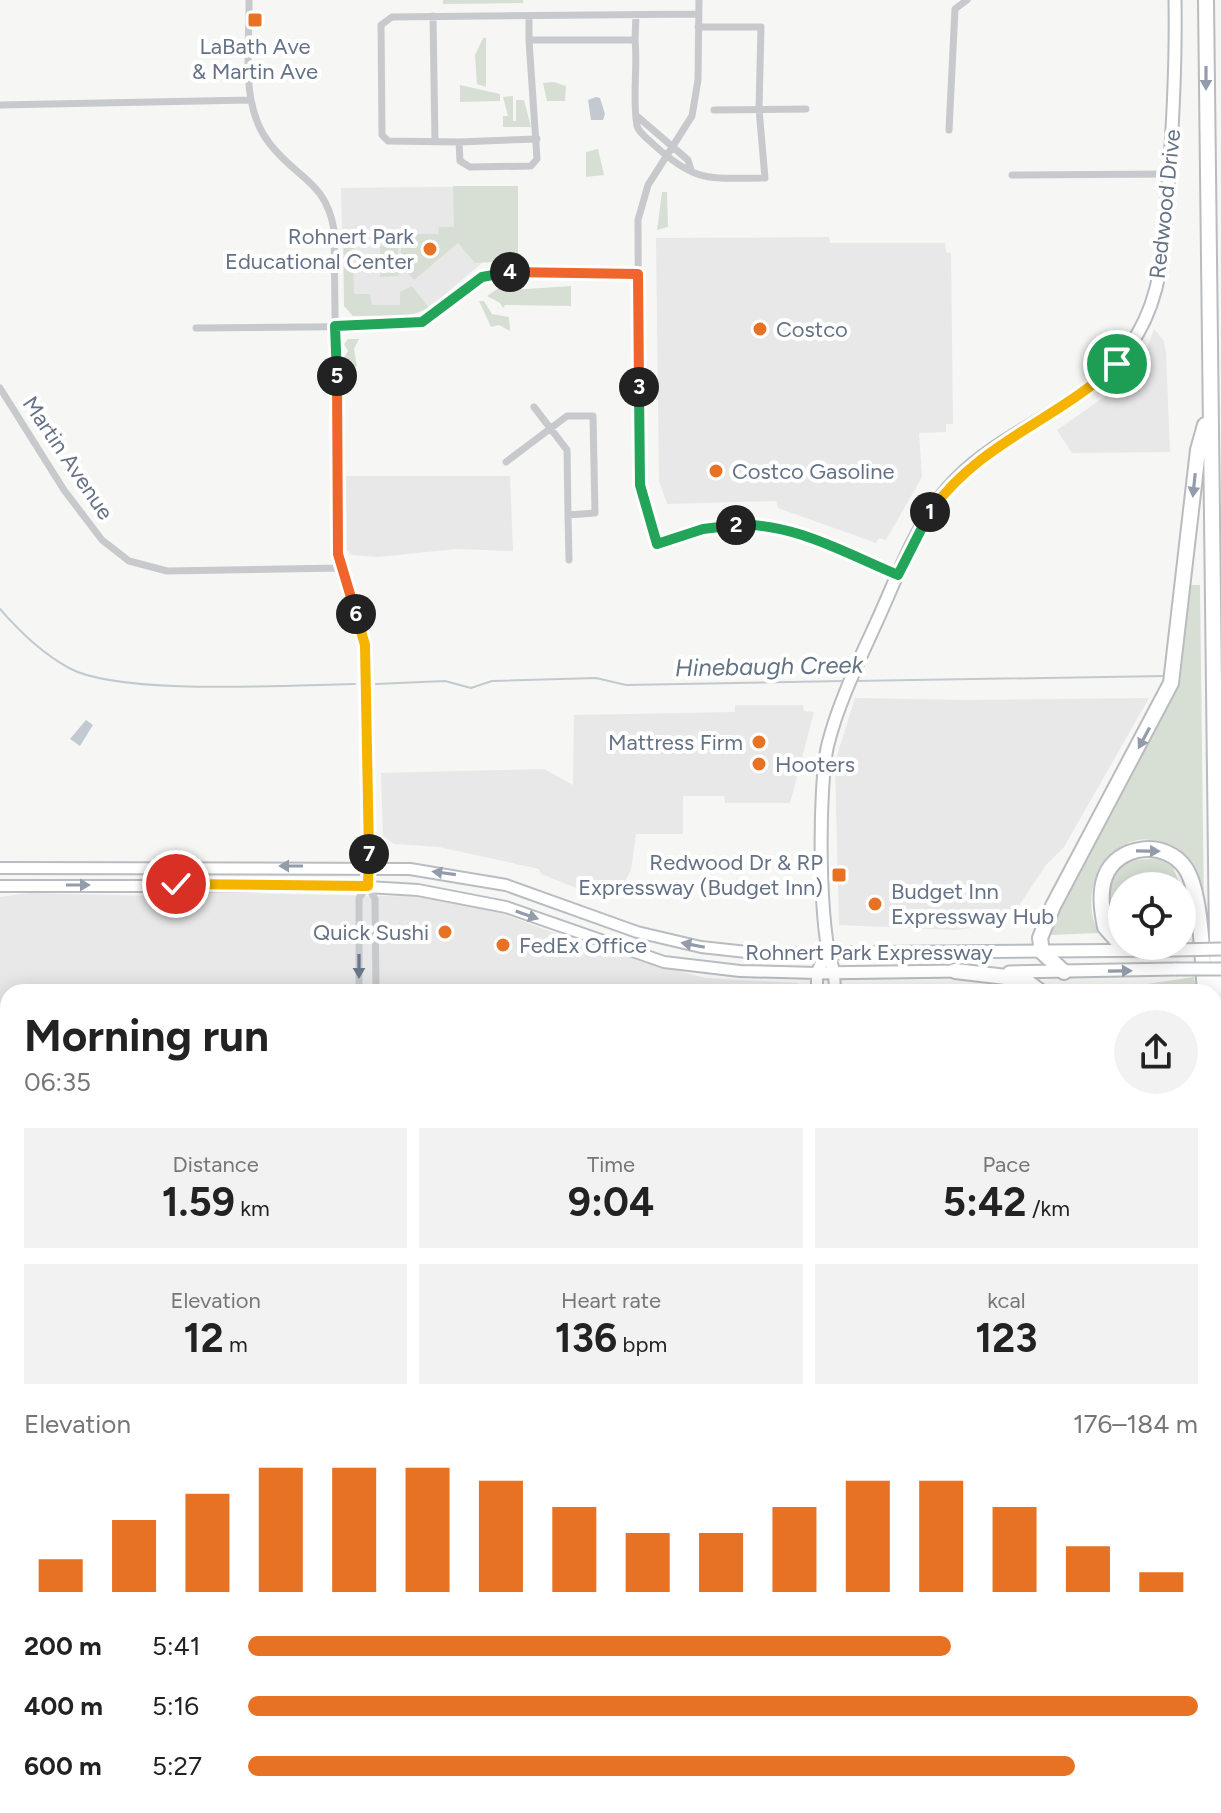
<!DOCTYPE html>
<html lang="en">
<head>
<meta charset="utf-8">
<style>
	body { margin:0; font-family:Figtree,sans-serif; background:#f2f2f2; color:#222; height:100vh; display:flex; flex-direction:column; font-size:30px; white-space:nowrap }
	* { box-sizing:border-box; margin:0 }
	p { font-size:26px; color:#767676 }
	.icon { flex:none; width:44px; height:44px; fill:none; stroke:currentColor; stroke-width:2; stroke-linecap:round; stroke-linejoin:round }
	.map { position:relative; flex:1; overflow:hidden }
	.panel { position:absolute; left:0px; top:984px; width:1222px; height:830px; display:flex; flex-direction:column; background:#fff; border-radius:24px 24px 0 0; box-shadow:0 4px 20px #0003 }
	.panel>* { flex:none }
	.fabs { position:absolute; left:1108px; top:872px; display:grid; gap:16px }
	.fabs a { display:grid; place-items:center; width:88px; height:88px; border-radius:50%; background:#fff; box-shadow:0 4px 20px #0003; font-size:40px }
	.pin { position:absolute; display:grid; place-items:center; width:68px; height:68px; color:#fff; margin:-34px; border:4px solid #fff; border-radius:50%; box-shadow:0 2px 8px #0007 }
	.km { position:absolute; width:40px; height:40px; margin:-20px; border-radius:50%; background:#222; color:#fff; font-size:22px; line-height:40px; text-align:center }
	.round { display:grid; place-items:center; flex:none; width:84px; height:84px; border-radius:42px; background:#f2f2f2 }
	.head { display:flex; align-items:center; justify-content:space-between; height:136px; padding:0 24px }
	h1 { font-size:44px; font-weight:700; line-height:60px }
	.stats { display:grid; grid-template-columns:repeat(3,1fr); gap:12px; height:136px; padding:8px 24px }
	.stats div { display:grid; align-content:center; border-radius:0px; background:#f2f2f2; text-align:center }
	.stats b { font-size:40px; font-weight:700 }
	.stats small { font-size:22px; font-weight:400 }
	.stats p { font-size:22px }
	.chart { height:224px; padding:16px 24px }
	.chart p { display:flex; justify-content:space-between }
	.chart svg { width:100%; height:144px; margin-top:8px; stroke:#e87223; stroke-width:6 }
	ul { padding:0 24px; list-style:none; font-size:26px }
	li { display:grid; grid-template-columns:128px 96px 1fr; align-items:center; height:60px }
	li i { height:20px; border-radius:10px; background:#e87223 }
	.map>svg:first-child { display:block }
	.built { fill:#e7e8e7 }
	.green { fill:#d7dfd5 }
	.water { fill:#c2cad0 }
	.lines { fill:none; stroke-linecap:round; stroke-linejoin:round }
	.stream { stroke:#c2cad0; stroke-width:2 }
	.secondary-casing { stroke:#b9bcc2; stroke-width:14 }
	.primary-casing { stroke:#b9bcc0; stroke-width:15 }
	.highway-casing { stroke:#b9bbbf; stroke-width:18 }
	.street { stroke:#c7c9cd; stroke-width:7 }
	.secondary { stroke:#fff; stroke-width:10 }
	.primary { stroke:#fff; stroke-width:11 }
	.highway { stroke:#fff; stroke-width:14 }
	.primary-bridge-casing { stroke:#b9bcc0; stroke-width:15; stroke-linecap:butt }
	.primary-bridge { stroke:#fff; stroke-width:11 }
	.oneway { fill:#939caa }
	.oneway2 { fill:#6a768a }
	.split-1-casing { stroke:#fff; stroke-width:16 }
	.split-2-casing { stroke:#fff; stroke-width:16 }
	.split-3-casing { stroke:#fff; stroke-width:16 }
	.split-4-casing { stroke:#fff; stroke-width:16 }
	.split-5-casing { stroke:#fff; stroke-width:16 }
	.split-6-casing { stroke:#fff; stroke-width:16 }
	.split-7-casing { stroke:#fff; stroke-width:16 }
	.split-8-casing { stroke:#fff; stroke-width:16 }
	.split-1 { stroke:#f5b400; stroke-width:10 }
	.split-2 { stroke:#22a559; stroke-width:10 }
	.split-3 { stroke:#22a559; stroke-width:10 }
	.split-4 { stroke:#f0652b; stroke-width:10 }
	.split-5 { stroke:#22a559; stroke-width:10 }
	.split-6 { stroke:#f0652b; stroke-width:10 }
	.split-7 { stroke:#f5b400; stroke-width:10 }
	.split-8 { stroke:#f5b400; stroke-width:10 }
	.poi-dot { fill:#e87223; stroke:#fff; stroke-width:3 }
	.labels { text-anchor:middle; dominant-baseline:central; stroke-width:8; stroke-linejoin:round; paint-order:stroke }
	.poi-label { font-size:22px; fill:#657286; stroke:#fff; text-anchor:start }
	.street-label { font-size:22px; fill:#657286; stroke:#fff }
	.water-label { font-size:24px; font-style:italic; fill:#617382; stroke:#fff }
</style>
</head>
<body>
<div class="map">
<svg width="1221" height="1813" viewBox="0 0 1221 1813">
	<rect width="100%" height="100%" fill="#f6f7f4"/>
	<path class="built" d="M518 186V261L483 262 429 308 411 315 353 316 344 306 341 188Z
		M829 237 830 243H945L946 252 951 253 953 424H946V432L919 433 922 477 886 540 879 538 876 543 778 508 776 501 667 504 659 481 656 238Z
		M1154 329 1164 341 1166 353 1170 452 1072 453 1057 430 1126 382 1144 357Z
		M346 476H510L513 551 456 549 378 557 352 555 347 550Z
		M855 698 967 700 1149 698 1064 847 1046 865 1018 907 1005 919 980 927 955 930 839 925 835 762Z
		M735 705H803L804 711 814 712 790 803H725L724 796H683V834H636L631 870 624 883 613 885 609 893 588 885 584 891 541 874 539 869 439 847 394 844 383 836 381 773 544 769 573 785 574 715 735 712Z
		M195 892 432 897 498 912 604 951 705 978 798 983 809 992H8V1199L0 1179V897L29 893 155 896Z
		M259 1806H316L329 1813H259Z
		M403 1806H573L575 1813H416Z
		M589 1806H841L838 1813H592Z
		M857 1806H890L905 1813H854Z
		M940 1806H1193V1813H943Z"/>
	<path class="green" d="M443 0H523V3L443 4Z
		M483 38H486V87L477 84 475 55Z
		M554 82 566 86 565 101H547L543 83Z
		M460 85 500 94V101L460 102Z
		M513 96V121H516V100H524L531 127H503V116H508L503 97Z
		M598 149 604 175 586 177V152Z
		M453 186H518V261L475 263 458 243 414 280 401 266V243L409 234H438L439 227H454Z
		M662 192H667L668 227 657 230Z
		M344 235H362V241L353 242 354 294H370L372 305H400V292L412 286 429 308 411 315 353 316 344 306Z
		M398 245 399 276 380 277V246Z
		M503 285 511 290 571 286V306L505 305 503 308 500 303 487 296Z
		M479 301H484L492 314 509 317 510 331 499 325 491 327Z
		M348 339H359L354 349 357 366 351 369 350 377 344 373V358L348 351 344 344Z
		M1190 585H1200L1204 917 1177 851C1124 811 1071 884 1099 933L1051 935 1052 925 1180 682Z
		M1161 858 1172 866 1181 886H1122V928H1111L1108 884 1122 861Z
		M1194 977 1196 992H1080V987L1113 989Z"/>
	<path class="water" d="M596 97 600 98 605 114 603 120H591L588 100Z
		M86 720 93 725 80 746 70 739Z"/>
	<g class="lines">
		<path class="stream" d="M0 609C19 631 43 654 69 668 120 696 291 685 355 684
			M854 681 1165 676
			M376 684 445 681 471 688 492 681 596 678 626 685 844 681
			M0 1246 8 1266
			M221 1806 222 1813
			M357 1806 370 1813"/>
		<g class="secondary-casing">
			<path id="secondary" d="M0 868 410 869 506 885 637 932 701 947 765 954 826 953
				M0 886H350L418 890 506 907 664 962 740 971 817 973V992
				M834 971 835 992
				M1204 1806V1813"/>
		</g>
		<g class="primary-casing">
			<path id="primary" d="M826 953 817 973 960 971
				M826 953 1174 950
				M834 971C818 936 818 784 828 744 839 701 859 661 877 621 899 573 918 517 956 479 1012 422 1097 405 1138 333 1164 288 1164 238 1168 187 1173 125 1176 63 1175 0
				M1009 972 1176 969"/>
		</g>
		<g class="highway-casing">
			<path id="highway" d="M1206 0 1221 1289
				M1122 946 1105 927C1102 912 1099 893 1105 877 1117 844 1167 839 1186 869 1202 895 1202 960 1205 992
				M955 971 1023 979 1041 992
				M1064 972 1042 952 1040 938 1053 906 1171 683 1198 450 1205 425
				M1214 1398 1221 1471"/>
		</g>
		<path class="street" d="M249 0C250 45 239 106 270 144 297 179 326 181 334 230L338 554 365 645 371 779 368 886 375 899 376 992
			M699 0 698 80 692 116 648 185 638 220 639 476 657 544C765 508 799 534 898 575
			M433 16 435 142
			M529 16V40
			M698 27H761L759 109 765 178C708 178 697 184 653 144 648 139 639 133 637 126 632 98 638 68 635 40H529L537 159 531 166 470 167 460 161 459 142 388 141 382 135 381 25 392 17 699 14
			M635 40 636 15
			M0 105 251 100
			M714 110 806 109
			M638 117 688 160 691 170
			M949 130 955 9 967 0
			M459 142 537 139
			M1012 175 1169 174
			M196 328 403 326 422 322 490 273 638 274
			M0 388 64 490 102 540 129 561 167 571 341 568
			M534 407 567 450 568 515
			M506 462 567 416H593L595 513 568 515 569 560
			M359 992V898L368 886
			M583 1806 585 1813
			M907 1806 925 1813
			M845 1813 848 1806"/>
		<use href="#secondary" class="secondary"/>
		<use href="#primary" class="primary"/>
		<use href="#highway" class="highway"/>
		<g class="primary-bridge-casing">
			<path id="primary-bridge" d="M1174 950 1221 949
				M1176 969H1221"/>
		</g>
		<use href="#primary-bridge" class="primary-bridge"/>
	</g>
	<defs><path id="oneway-solid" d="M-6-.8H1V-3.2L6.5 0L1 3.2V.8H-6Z" transform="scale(2)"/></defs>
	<g class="oneway">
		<use href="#oneway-solid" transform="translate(1206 78) rotate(90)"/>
		<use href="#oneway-solid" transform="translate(1194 485) rotate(96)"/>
		<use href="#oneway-solid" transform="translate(1144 738) rotate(118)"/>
		<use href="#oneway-solid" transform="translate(1148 851) rotate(1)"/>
		<use href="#oneway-solid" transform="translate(291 866) rotate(180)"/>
		<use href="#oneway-solid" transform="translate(444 873) rotate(-172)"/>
		<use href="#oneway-solid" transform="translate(78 885)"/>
		<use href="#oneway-solid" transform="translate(527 915) rotate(19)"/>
		<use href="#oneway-solid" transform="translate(693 945) rotate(-169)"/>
		<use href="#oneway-solid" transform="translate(1120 971) rotate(-1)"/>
	</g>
	<use class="oneway2" href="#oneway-solid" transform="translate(359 966) rotate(90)"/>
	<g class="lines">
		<g class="split-1-casing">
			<path id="split-1" d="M930 512C981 441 1056 421 1117 364"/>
		</g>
		<g class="split-2-casing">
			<path id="split-2" d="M736 525C793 522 847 554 898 575L930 512"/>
		</g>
		<g class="split-3-casing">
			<path id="split-3" d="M639 387 640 485 657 544 703 529 736 525"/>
		</g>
		<g class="split-4-casing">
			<path id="split-4" d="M510 272 638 274 639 387"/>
		</g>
		<g class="split-5-casing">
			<path id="split-5" d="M337 376 335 326 422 322 482 277 510 272"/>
		</g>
		<g class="split-6-casing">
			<path id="split-6" d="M337 376 338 554 356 614"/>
		</g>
		<g class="split-7-casing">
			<path id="split-7" d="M356 614 365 645 369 854"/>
		</g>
		<g class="split-8-casing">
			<path id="split-8" d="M176 884 368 886 369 854"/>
		</g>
		<use href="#split-1" class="split-1"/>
		<use href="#split-2" class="split-2"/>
		<use href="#split-3" class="split-3"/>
		<use href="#split-4" class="split-4"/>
		<use href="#split-5" class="split-5"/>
		<use href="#split-6" class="split-6"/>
		<use href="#split-7" class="split-7"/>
		<use href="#split-8" class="split-8"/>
	</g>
	<g class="poi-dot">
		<rect x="247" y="12" width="16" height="16" rx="4"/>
		<circle cx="430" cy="249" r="8"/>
		<circle cx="760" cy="329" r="8"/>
		<circle cx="716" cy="471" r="8"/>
		<circle cx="759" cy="742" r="8"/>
		<circle cx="759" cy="764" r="8"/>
		<rect x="831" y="867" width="16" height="16" rx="4"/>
		<circle cx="875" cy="904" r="8"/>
		<circle cx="445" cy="932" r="8"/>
		<circle cx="503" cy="945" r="8"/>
	</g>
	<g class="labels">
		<g class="poi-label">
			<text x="255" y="46" text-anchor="middle">LaBath Ave<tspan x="255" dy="25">&amp; Martin Ave</tspan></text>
			<text x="414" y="236" text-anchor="end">Rohnert Park<tspan x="414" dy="25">Educational Center</tspan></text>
			<text x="776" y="329">Costco</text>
			<text x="732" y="471">Costco Gasoline</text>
			<text x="743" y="742" text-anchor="end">Mattress Firm</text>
			<text x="775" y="764">Hooters</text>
			<text x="823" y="862" text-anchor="end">Redwood Dr &amp; RP<tspan x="823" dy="25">Expressway (Budget Inn)</tspan></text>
			<text x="891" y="891">Budget Inn<tspan x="891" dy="25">Expressway Hub</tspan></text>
			<text x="429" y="932" text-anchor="end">Quick Sushi</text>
			<text x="519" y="945">FedEx Office</text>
		</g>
		<g class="street-label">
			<text transform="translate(1165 204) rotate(-84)">Redwood Drive</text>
			<text transform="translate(68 458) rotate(56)">Martin Avenue</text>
			<text x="869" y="952">Rohnert Park Expressway</text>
		</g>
		<g class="water-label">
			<text transform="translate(769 666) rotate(-1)">Hinebaugh Creek</text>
		</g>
	</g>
</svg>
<div class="fabs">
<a><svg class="icon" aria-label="locate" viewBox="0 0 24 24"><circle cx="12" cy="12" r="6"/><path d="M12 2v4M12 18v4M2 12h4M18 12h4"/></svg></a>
</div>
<div class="pin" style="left:1117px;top:364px;background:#1e9e55"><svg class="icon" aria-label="arrive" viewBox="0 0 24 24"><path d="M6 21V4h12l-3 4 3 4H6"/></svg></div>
<div class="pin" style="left:176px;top:884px;background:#d93025"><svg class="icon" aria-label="check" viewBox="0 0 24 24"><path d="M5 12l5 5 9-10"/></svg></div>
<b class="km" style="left:930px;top:512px">1</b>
<b class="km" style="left:736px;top:525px">2</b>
<b class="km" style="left:639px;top:387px">3</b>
<b class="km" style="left:510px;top:272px">4</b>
<b class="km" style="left:337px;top:376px">5</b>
<b class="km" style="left:356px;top:614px">6</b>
<b class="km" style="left:369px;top:854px">7</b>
<section class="panel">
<div class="head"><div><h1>Morning run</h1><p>06:35</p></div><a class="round"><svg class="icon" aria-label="share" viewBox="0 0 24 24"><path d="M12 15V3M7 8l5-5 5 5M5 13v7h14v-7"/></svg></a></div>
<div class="stats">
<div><p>Distance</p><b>1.59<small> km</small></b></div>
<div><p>Time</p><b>9:04</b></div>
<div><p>Pace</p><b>5:42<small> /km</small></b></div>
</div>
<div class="stats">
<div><p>Elevation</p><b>12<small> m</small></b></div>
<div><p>Heart rate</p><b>136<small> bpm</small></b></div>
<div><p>kcal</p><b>123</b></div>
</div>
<div class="chart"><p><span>Elevation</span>176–184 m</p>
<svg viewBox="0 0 160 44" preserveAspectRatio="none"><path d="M5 44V34M15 44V22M25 44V14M35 44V6M45 44V6M55 44V6M65 44V10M75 44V18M85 44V26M95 44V26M105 44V18M115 44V10M125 44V10M135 44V18M145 44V30M155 44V38"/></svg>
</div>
<ul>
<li><b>200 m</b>5:41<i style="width:74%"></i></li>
<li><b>400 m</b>5:16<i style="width:100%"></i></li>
<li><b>600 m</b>5:27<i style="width:87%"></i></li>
</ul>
</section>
</div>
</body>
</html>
